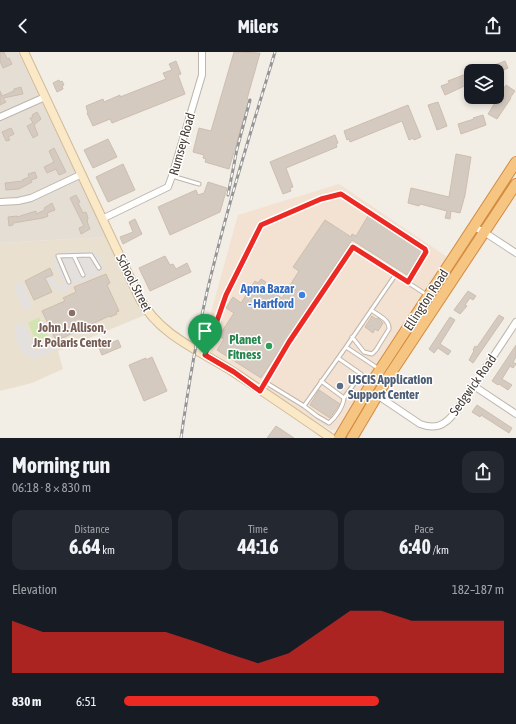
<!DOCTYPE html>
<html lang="en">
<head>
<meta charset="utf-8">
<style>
	body { margin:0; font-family:"Asap Condensed",sans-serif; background:#242831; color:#f1f3f6; height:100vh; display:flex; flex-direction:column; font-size:15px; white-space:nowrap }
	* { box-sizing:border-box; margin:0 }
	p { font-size:13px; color:#9ea1a6 }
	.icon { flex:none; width:22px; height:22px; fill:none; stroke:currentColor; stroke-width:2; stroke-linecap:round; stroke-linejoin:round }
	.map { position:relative; height:386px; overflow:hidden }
	.sheet { display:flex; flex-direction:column; background:#171b24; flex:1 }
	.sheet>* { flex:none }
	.buttons { position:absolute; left:464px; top:12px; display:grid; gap:8px }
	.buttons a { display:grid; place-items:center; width:40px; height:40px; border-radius:8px; background:#171b24; box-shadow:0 2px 6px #0003; font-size:20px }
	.pin { position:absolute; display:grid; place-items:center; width:34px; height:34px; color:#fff; margin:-41px -17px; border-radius:50% 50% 50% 0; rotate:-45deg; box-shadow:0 0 4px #0007 }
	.pin .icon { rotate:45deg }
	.round { display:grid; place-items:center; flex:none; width:42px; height:42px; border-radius:12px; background:#242831 }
	.headline { display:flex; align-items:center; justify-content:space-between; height:68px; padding:0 12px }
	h1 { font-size:22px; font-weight:700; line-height:30px }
	.stats { display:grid; grid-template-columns:repeat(3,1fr); gap:6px; height:68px; padding:4px 12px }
	.stats div { display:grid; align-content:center; border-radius:10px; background:#242831; text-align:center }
	.stats b { font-size:20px; font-weight:700 }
	.stats small { font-size:11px; font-weight:400 }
	.stats p { font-size:11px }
	.chart { height:112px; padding:8px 12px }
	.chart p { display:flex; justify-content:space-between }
	.chart svg { width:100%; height:72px; margin-top:4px; fill:#ec2922; opacity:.7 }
	ul { padding:0 12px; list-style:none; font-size:13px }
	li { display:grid; grid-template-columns:64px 48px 1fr; align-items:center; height:30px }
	li i { height:10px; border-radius:5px; background:#ec2922 }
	header { display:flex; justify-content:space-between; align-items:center; height:52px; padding:0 12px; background:#171b24; font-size:18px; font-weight:700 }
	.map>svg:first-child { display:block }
	.residential { fill:#e5ded4 }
	.commercial { fill:#f3e1d1 }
	.education { fill:#eae0d0 }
	.green { fill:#d2e4b0 }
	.parking { fill:#e3e0dd }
	.building { fill:#d5cabf; stroke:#cdbeaf }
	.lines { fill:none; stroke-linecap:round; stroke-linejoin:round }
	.service-casing { stroke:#bfb6ac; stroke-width:5 }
	.minor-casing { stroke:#bfb6ac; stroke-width:8 }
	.secondary-casing { stroke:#cfba97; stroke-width:10 }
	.trunk-casing { stroke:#d38b3e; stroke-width:12 }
	.service { stroke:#fff; stroke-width:3 }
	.minor { stroke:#fff; stroke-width:6 }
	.secondary { stroke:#fbe8c6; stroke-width:8 }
	.trunk { stroke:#f6c582; stroke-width:10 }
	.rail-casing { stroke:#959595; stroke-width:3 }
	.rail { stroke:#fff; stroke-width:1.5; stroke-dasharray:4.5; stroke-linecap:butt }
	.route-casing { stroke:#fff; stroke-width:8 }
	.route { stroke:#ec2922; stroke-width:5 }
	.shop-dot { fill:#3f7fe0; stroke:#fff; stroke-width:1.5 }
	.education-dot { fill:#8d6e63; stroke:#fff; stroke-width:1.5 }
	.leisure-dot { fill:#2e9e5b; stroke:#fff; stroke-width:1.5 }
	.service-dot { fill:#5c6f8a; stroke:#fff; stroke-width:1.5 }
	.labels { text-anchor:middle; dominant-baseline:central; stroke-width:3; stroke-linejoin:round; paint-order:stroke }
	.street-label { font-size:13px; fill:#443c35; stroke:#fff }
	.shop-label { font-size:13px; font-weight:bold; fill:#366cbe; stroke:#fff; text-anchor:end }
	.education-label { font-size:13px; font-weight:bold; fill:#785e54; stroke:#fff }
	.leisure-label { font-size:13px; font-weight:bold; fill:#27864d; stroke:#fff; text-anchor:end }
	.service-label { font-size:13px; font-weight:bold; fill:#4e5e75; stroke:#fff; text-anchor:start }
</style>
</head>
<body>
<header><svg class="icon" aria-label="back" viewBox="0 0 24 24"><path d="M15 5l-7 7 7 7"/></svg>Milers<svg class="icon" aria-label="share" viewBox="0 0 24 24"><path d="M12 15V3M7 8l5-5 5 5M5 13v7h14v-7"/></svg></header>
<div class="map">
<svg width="516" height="386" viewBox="0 0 516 386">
	<rect width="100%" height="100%" fill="#f2ede5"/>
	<path class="residential" d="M0 0H18L106 185 0 191Z"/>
	<path class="commercial" d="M339 132 447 205 337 377 331 378 201 297 238 163Z"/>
	<path class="education" d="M106 185 135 246 145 263 58 299 63 317 32 331 0 339V191Z"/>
	<path class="green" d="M39 265 48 284 36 289 28 271Z"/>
	<path class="parking" d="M66 199H94L95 204 100 202 102 208 99 211H103L106 216 102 218 99 222 83 230H79L70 233 65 241 52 236 45 226 53 223 57 232 59 234 65 229 64 227 61 229 52 210 55 208 54 204 62 200 63 204 66 203Z
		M22 230 32 251 30 253 32 255 26 258 25 255 23 256 13 234Z
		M21 269 20 273 24 271 36 297 33 300H38V299L37 295 52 288 57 298 36 307 31 306 26 302 23 303 14 284 17 280 14 278 11 280Z"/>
	<path class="building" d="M0 0H4L7 7 9 6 12 12 3 16 0 9Z
		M234 0 260 1 247 47 249 48 229 117 205 110 206 107 203 106 204 103 193 100 199 76 211 79Z
		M176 9 181 22 178 23 185 42 112 71 110 67 93 74 87 61H88L86 54 103 47 104 50 120 43V45L166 27 163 21 172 18 169 12Z
		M505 9 508 16 497 21V19H479Z
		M471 20V31L445 43 441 34 449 31 448 29Z
		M59 28 60 30 62 29 64 33 62 34 63 37 57 40 53 31Z
		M506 33 515 39 510 46H511L497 67 488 62Z
		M21 35 23 42 3 46 6 50 0 53V39L2 44 14 39V37Z
		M438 50 447 74 437 78 428 53Z
		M408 53 421 85 414 88 413 86 409 88 402 69 350 90 349 87 347 88 344 79Z
		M37 60 41 67 34 73 38 83 33 86 27 74 33 71 30 66 33 65 32 63Z
		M483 63 486 73 461 82 458 72 474 67 473 66Z
		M11 76 14 82 8 85 10 88 6 89 2 80Z
		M335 83 338 91 336 92 337 95 286 116 293 135 290 136 291 139 283 142 270 110Z
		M108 87 117 105 93 116 84 98Z
		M54 96 66 120 59 123 56 117 47 121 44 115 54 110 49 99Z
		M456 102 471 105 465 143 460 161 451 159 450 167 445 166 447 159 420 152 419 154 408 151 411 136 449 145Z
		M123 112 135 138 108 150 96 125Z
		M35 120 37 126 31 128 32 130 19 137 6 138 5 131 23 129 22 128 29 125 28 122Z
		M208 130 227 136 220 160 170 183 158 155 196 138 198 143 204 141Z
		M76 143 80 150 78 151 83 161 86 160 88 166 87 169 90 177 81 182 79 176 84 174 70 146Z
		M52 151 55 158 47 161 48 164 43 166 13 171V173L9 174 8 165 17 164V165L36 159V162L45 158 44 156Z
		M368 164 422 199 407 223 352 188 261 326 217 298 224 287 219 284 234 261 226 256 233 245 241 251 255 229 258 231 261 227 266 230 263 234 282 246 299 219 293 215 325 168 351 185 352 182 356 184Z
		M135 167 142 182 123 192 120 185 133 180 129 170Z
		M165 204 170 213 173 212 176 217 187 211 191 220 150 239 139 216Z
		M50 216 53 223 45 226 52 240 34 248 25 229Z
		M106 222 110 231 107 233 119 259 116 260 117 262 110 265 109 264 56 289 42 259 60 251 65 249 63 246 76 240 74 235Z
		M468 239 476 244 473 248 470 246 465 253 467 254 460 262 454 258Z
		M499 263 504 266 473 311 469 308 474 299 473 298 475 294 477 295Z
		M372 264 376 267 378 266 383 271 378 279 375 277 373 281 365 275Z
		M450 265 455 268 440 292 451 299 448 303 438 296 434 301 429 297Z
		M118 288 121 295 102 303 99 296Z
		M516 293V305L513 310 516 312 513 316 510 314 502 327 512 333 508 338 499 332 498 333 492 329Z
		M152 305 167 339 144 349 129 313 146 306V308Z
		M319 338 340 352 330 366 310 353Z
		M477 353 512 376 509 381 481 363 480 365 472 360Z
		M276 374 294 386H267Z"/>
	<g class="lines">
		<g class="service-casing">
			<path id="service" d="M172 124 199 132
				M74 204 83 223
				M69 230 58 204 91 203 99 216
				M352 285 364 300 372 302 376 298 389 277C390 268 378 263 371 258
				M205 303 226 243 261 173 321 147 341 142 425 197 426 201 408 230
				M379 317 346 295 396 222
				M321 329 344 346 361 322 338 306
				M265 330 304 354 346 295
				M261 338 289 290 353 195 427 243
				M304 354 317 364 329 371C336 365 343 355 344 346"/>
		</g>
		<g class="minor-casing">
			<path id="minor" d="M0 65 45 45
				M0 150 18 149 31 146 82 122
				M102 167 168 135 172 124 202 23V0
				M474 175 484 180 516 201
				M474 334 516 362
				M377 343 420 372C428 375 437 376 444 371 453 366 458 355 464 347 482 322 499 296 516 270"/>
		</g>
		<g class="secondary-casing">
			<path id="secondary" d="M24 0 140 247C160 284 201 299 235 321 267 342 299 364 331 386"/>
		</g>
		<g class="trunk-casing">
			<path id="trunk" d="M339 386 374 327 516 110
				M352 386 387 327 516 132"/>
		</g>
		<use href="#service" class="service"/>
		<use href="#minor" class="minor"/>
		<use href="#secondary" class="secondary"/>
		<use href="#trunk" class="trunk"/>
		<g class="rail-casing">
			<path id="rail" d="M228 143 237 97 250 48
				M181 386C188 337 196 288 207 240 226 159 251 79 275 0"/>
		</g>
		<use href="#rail" class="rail"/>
	</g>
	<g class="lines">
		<g class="route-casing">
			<path id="route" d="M341 142 425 197 426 200 408 230 353 195 289 290 260 339 234 320 205 303 226 243 261 173 321 147Z"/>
		</g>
		<use href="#route" class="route"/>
	</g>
	<circle class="shop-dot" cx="302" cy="243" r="4"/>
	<circle class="education-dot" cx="72" cy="261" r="4"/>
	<circle class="leisure-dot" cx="269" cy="294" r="4"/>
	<circle class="service-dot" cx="340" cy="334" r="4"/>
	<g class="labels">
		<g class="street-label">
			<text transform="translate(182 92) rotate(-74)">Rumsey Road</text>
			<text transform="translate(134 231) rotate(63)">School Street</text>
			<text transform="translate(426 248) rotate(-57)">Ellington Road</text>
			<text transform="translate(473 333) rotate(-55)">Sedgwick Road</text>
		</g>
		<g class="shop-label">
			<text x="294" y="236">Apna Bazar<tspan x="294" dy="15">- Hartford</tspan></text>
		</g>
		<g class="education-label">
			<text x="72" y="275">John J. Allison,<tspan x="72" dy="15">Jr. Polaris Center</tspan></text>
		</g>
		<g class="leisure-label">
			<text x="261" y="287">Planet<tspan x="261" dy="15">Fitness</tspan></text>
		</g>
		<g class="service-label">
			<text x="348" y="327">USCIS Application<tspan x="348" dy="15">Support Center</tspan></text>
		</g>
	</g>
</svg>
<div class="buttons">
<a><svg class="icon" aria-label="layers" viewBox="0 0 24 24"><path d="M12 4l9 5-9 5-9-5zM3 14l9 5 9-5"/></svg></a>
</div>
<div class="pin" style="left:205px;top:303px;background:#1e9e55"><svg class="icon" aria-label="arrive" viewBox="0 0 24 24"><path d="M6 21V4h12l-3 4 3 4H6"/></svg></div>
</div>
<section class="sheet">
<div class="headline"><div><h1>Morning run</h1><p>06:18 · 8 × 830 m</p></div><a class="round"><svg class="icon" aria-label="share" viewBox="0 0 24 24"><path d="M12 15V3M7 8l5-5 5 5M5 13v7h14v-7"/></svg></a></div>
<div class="stats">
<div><p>Distance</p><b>6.64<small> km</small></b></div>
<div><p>Time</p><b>44:16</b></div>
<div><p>Pace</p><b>6:40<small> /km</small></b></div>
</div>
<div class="chart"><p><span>Elevation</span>182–187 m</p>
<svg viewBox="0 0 160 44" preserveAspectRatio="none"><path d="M0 44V12L10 19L20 19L30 19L40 19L50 19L60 25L70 32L80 38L90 32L100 19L110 6L120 6L130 12L140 12L150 12L160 12V44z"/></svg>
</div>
<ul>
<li><b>830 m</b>6:51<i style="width:67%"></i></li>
</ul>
</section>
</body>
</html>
